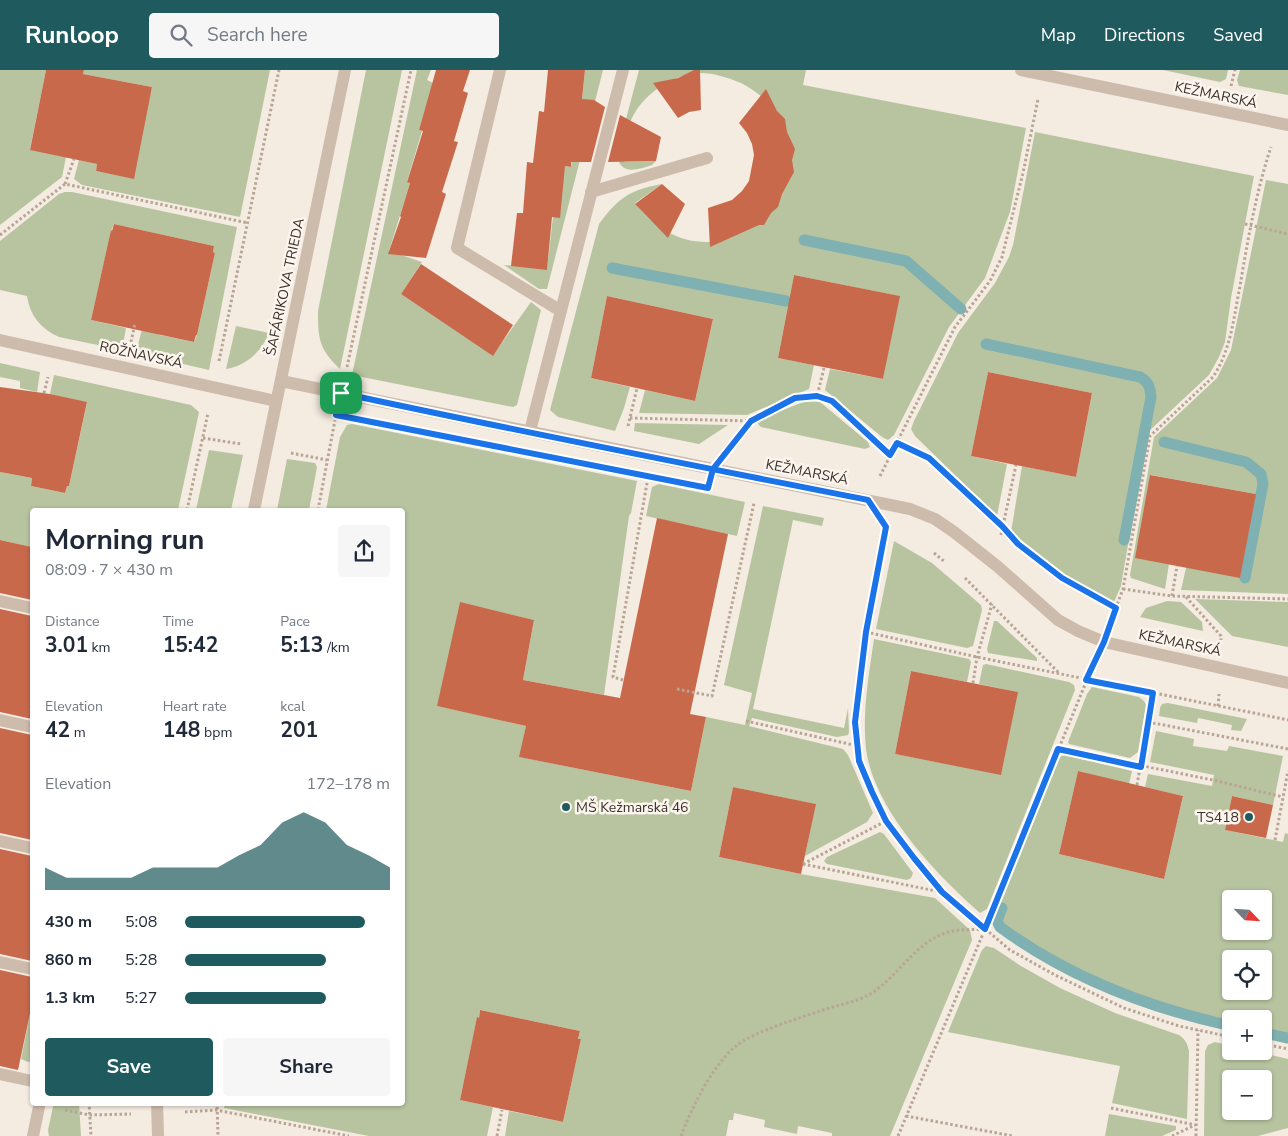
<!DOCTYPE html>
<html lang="en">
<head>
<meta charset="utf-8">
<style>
	body { margin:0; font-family:"Nunito Sans",sans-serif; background:#f6f6f7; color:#1f2937; height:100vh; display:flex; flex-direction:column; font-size:19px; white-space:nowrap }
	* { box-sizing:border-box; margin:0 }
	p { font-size:16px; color:#747a83 }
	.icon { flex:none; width:28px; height:28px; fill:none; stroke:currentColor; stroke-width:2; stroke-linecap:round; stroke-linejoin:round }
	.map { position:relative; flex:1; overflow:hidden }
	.sheet { position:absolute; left:30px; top:438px; width:375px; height:598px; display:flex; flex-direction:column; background:#fff; border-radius:5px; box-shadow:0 1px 4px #0004 }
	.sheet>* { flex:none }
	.needle { width:32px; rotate:115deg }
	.buttons { position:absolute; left:1222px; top:820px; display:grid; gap:10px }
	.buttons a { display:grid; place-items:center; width:50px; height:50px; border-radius:5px; background:#fff; box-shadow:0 1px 4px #0004; font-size:25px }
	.pin { position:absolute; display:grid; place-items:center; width:42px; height:42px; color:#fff; margin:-21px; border-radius:10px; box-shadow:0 2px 8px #0006 }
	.round { display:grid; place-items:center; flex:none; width:52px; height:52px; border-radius:5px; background:#f6f6f7 }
	.head { display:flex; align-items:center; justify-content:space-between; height:85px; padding:0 15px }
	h1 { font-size:28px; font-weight:700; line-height:38px }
	.metrics { display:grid; grid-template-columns:repeat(3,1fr); gap:8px; height:85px; padding:5px 15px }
	.metrics div { display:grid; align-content:center }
	.metrics b { font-size:21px; font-weight:700 }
	.metrics small { font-size:14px; font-weight:400 }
	.metrics p { font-size:14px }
	.chart { height:140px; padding:10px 15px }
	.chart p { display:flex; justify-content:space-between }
	.chart svg { width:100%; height:90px; margin-top:5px; fill:#1f5a5e; opacity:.7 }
	.cta { display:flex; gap:10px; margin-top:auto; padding:10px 15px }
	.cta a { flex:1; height:58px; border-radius:5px; background:#1f5a5e; color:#fff; font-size:20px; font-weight:700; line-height:58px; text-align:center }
	.cta a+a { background:#f6f6f7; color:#1f2937 }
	ul { padding:0 15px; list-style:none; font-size:16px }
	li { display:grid; grid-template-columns:80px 60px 1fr; align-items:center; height:38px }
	li i { height:12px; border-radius:6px; background:#1f5a5e }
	header { display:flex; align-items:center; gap:30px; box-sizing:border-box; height:70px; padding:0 25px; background:#1f5a5e; color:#fff }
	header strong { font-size:24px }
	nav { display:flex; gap:28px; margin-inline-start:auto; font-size:18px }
	.search { width:350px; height:45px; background:#f6f6f7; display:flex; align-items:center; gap:12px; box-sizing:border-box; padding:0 18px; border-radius:5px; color:#747a83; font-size:19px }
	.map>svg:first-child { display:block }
	.green { fill:#b8c4a0; fill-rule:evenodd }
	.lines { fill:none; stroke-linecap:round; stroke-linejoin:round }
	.stream { stroke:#7fb0b2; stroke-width:11 }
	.building { fill:#c8694b }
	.path { stroke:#b9a596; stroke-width:3; stroke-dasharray:2.5 2.5; stroke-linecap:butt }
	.lane { stroke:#cdbbac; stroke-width:12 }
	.street { stroke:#cdbbac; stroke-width:12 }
	.route-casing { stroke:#fff; stroke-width:10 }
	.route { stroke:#1a73e8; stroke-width:6 }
	.poi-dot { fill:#1f5a5e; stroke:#fbf5ee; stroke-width:2 }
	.labels { text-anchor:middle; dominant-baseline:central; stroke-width:5; stroke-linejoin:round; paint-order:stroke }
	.street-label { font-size:14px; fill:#3b302b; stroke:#fbf5ee }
	.poi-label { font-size:14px; fill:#3b302b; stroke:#fbf5ee; text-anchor:start }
</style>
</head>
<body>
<header>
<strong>Runloop</strong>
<div class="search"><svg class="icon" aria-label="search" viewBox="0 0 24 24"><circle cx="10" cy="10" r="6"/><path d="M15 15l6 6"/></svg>Search here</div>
<nav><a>Map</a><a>Directions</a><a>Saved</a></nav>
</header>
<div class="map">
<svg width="1288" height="1066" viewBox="0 0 1288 1066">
	<rect width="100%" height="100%" fill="#f4ebe1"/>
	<path class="green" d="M0 0H46L30 79 66 87 62 107 0 155Z
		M84 0H270L240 147 82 115 74 109 79 90 97 94 96 101 131 108 152 17 83 4Z
		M366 0H402L340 299C319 279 318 269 318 241Z
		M417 0H431L427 10 433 13 419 60 422 61 407 111 410 113 389 181 422 192 401 224 493 285 531 232 541 240 518 331 517 335 513 337 352 305Z
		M585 0H603L547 219H539L504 195 547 199 553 147 565 96 571 97 576 45 582 29Z
		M639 0H806L803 15 1026 58 1010 142 985 208 949 257 894 365 888 370 882 367 825 320 830 299 883 309 899 226 794 205 778 288 814 295 809 319 747 345 639 343 645 320 695 331 713 249 607 226 591 308 630 317 624 338 615 361 558 347 550 340 599 154C619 127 630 120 662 114L635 133C653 157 679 173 709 172 717 172 725 169 732 167L777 41C766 30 755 20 741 13 729 8 714 3 700 3 672 4 643 24 631 50 625 63 625 78 624 92L656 91 652 95C636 100 619 106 617 83Z
		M1163 0H1228L1226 9 1220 12Z
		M1240 0H1288V25L1239 16 1237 10Z
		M1035 62 1254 106 1231 228 1225 272 1219 287 1209 305 1147 363 1121 516 1114 532 1090 521 1062 503 1011 462 1022 396 1076 407 1092 323 988 302 971 386 1007 394 997 446 915 366 911 359 914 351 958 263 995 213 1009 187 1013 175Z
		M1266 110 1288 114V524L1181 520 1186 498 1256 424 1151 405 1169 494 1165 519 1131 508 1130 505 1154 367 1217 308 1231 280Z
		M65 122H72L237 157 209 300 136 283 143 255 160 265 194 272 197 265 215 183 213 182 214 176 114 154 111 161 91 250 126 258 122 280 59 267C41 259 30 246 27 226L0 220V171L59 124Z
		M236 256 269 263C262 281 246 296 226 299Z
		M0 293 40 302 37 322 20 318V311L0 307Z
		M54 305 191 335 199 342 178 440H32V477L0 470V402L32 408 31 416 65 423 67 416H69L87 333 50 324Z
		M806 331 820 332 868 372 870 377 865 379 761 357 758 354 760 349Z
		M635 353 728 355 699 374 634 361Z
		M352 354 637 411 631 443 629 446 604 625 523 610 534 550 460 533 438 636 526 656 520 687 691 721 706 647 745 655 752 623 724 615 763 436 824 448 822 456 793 450 753 639 844 658 848 638 849 662 848 665 837 667 752 648 749 656 843 679 848 685 873 743 867 752 805 786 815 734 733 717 719 787 801 804 935 828 970 860 972 870 890 1066H832V1063L798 1056 797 1064 764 1057 765 1050 734 1043 733 1050H729L726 1066H505L509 1041 563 1052 581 969H578L580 961 480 940 479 948H477L460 1030 493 1037 487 1066H369L224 1038 225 1032H402V440H326L340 367 347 355Z
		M209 380 243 385 231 440H196Z
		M287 389 315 393 317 397 309 440H277Z
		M659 414 745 432 737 466 646 446 652 417Z
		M894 471 932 493 981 535 982 540 973 576 967 578 876 559Z
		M1195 529 1288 532V577L1232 566Z
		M1167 531 1181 532 1202 552 1203 561 1140 547 1146 538Z
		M994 551H997L1037 588V591L988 583 987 579Z
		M874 569 969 589 971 592 967 612 911 601 895 684 1001 704 1017 622 979 614 983 595 986 594 1069 612 1074 615 1075 620 987 839 980 843C936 804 874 740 866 679 862 642 869 605 874 569Z
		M1092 617 1139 627 1144 631 1146 635 1138 682 1130 688 1069 674 1068 672 1087 624Z
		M1168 633 1247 649 1241 661 1231 660 1232 655 1198 648 1197 653 1159 646 1160 638 1162 634Z
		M1156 661 1194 669 1193 676 1227 681 1229 676 1283 686 1273 735 1232 726 1225 760 1283 772 1285 763 1288 764V970L1264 965V949H1231V958C1147 940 1068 909 998 858L994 849 1060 687 1064 685 1132 701 1129 714 1078 701 1059 784 1164 809 1183 726 1145 717 1148 704 1212 716 1214 705 1150 692ZM1231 829H1264V861H1231ZM1231 889H1264V921H1231Z
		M880 762 884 764 913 803 911 808 907 810 827 794 824 791 827 787Z
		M986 876 994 878 1021 896 1060 918 1115 943 1179 965C1186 970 1187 973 1189 981L1187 1049 1112 1033 1120 996 948 962 982 880Z
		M32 934V991L28 992 21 989Z
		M1215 972 1231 976V981H1254L1288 989V1058L1258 1066H1204L1205 981 1208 975ZM1231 1009H1264V1041H1231Z
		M54 1032 79 1033 81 1066H49L48 1060Z
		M1109 1044 1176 1056V1060L1162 1066H1105Z"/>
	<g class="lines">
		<path class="stream" d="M804 170 906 191 961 239
			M612 198 786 231
			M986 274 1140 307C1149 312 1150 317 1151 327L1124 470
			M1164 372 1246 392 1261 404 1263 414 1245 508
			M1002 838 997 851 1000 857C1068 907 1149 938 1231 956
			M1264 963 1288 968"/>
	</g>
	<path class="building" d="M46 0H84L83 4 152 17 134 109 96 101 97 94 30 80Z
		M436 0H470L463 21 468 23 454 71 458 72 442 122 446 124 426 188 388 184 401 147 400 146 410 113 407 112 423 61 419 60Z
		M548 0H585L582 29 594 30 605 37 591 92H571V97L565 96 560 148 552 147 547 200 511 196 517 143H523L527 92 533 93 539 41 544 42Z
		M694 0H700L701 40 689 42 678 48 653 13 678 8Z
		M766 19 777 41 785 49 787 62 795 79 792 90 794 102 782 124 778 137 771 143 764 155H759L710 177 708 138 732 130 742 121 749 111 754 85 752 74 747 63 739 53Z
		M620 45 661 67 656 91 608 92Z
		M662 114 685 134 668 168 635 134Z
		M114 154 214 176 213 182 215 183 197 265H196L194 272 91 250 111 160 112 161Z
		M421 194 513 255 493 286 401 224Z
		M794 205 900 226 883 309 778 288Z
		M607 226 713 249 695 331 591 308Z
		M988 302 1092 323 1076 407 971 386Z
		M0 317 50 324 87 332 69 416H67L65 423 31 416 32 408 0 402Z
		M1150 405 1256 424 1240 508 1135 488Z
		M657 448 728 464 690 644 706 647 691 721 519 687 526 656 437 636 460 532 534 550 523 610 620 628Z
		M0 470 32 477V530L0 523Z
		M0 539 32 546V649L0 642Z
		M911 601 1018 622 1001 705 895 684Z
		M0 658 32 665V770L0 763Z
		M1078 701 1183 726 1164 809 1059 784Z
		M733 717 816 734 801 804 719 787Z
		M1232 726 1273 735 1266 768 1225 760Z
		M0 779 32 786V891L0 884Z
		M0 900 32 907V934L18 1000 0 996Z
		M480 940 580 961 578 969H581L563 1052 460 1030 477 947 479 948Z"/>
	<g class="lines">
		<path class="path" d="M1231 16 1235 0
			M65 114 74 89
			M1245 154 1288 164
			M0 165 65 114 248 153
			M131 272 135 253
			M219 291 279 0
			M347 297 411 0
			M824 298 817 326 832 331 890 385
			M44 323 48 307
			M630 348 750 351
			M628 356 637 318
			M203 368 241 374
			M897 373 929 387 1002 456 1018 474 1062 508 1116 538
			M732 375 751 351 795 329 817 326
			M291 383 327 390
			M880 406 955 257 990 211 1002 187 1023 103 1038 29
			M187 440 208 343
			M318 440 335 350
			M886 462 866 562 855 652 859 691 872 722 886 751 942 822 1010 880 1055 905 1124 938 1179 956 1231 967
			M1001 465 1016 395
			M934 483 945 492
			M965 508 1060 604
			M1123 519 1172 526 1288 529
			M1172 526 1177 496
			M1186 527 1221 566V570
			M1112 548 1123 519 1150 366 1213 307C1231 280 1234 246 1240 216 1248 169 1256 122 1271 77
			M866 562 977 587 1288 650
			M623 610 613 607 647 413
			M973 613 977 587 992 534
			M677 619 712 626 754 433
			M1218 636 1219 624
			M746 651 858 676
			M1148 652 1288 679
			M1058 679 1213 710 1283 727
			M1137 715 1153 623
			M1275 770 1288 701
			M803 794 941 822
			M803 794 886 751
			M1264 974 1288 979
			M89 1032 91 1066
			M217 1032 218 1066
			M1111 1038 1196 1055
			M65 1040 89 1045 131 1044
			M185 1042 216 1040 349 1066
			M906 1046 1013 1066
			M497 1066 502 1040
			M681 1066C692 1037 712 996 736 976 755 961 797 949 820 941 836 935 855 933 870 924 899 907 918 867 953 861 963 859 974 860 984 859
			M898 1066 985 859 1093 595
			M1172 1066 1195 1055
			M1196 1066 1198 960"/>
		<path class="lane" d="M500 0 457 178 561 241
			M591 122 707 88
			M530 361 623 0
			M0 531 32 538
			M0 650 32 657
			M0 771 32 778
			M0 892 32 899
			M0 1004 32 1011
			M33 1066 40 1032"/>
		<path class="street" d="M1021 0 1288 55
			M0 270 276 331
			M281 311 910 439 935 449 954 462 997 496 1058 550 1078 561 1104 572 1288 613
			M254 440 345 0
			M157 1032 158 1066"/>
	</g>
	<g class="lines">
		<g class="route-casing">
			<path id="route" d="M341 323C516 361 692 395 868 430L886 457 866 562 855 652 859 691 872 722 886 751 914 788 942 822 985 859 1058 679 1141 697 1153 623 1086 610 1104 572 1116 538 1062 508 1018 474 1002 456 929 388 897 373 890 385 832 331 817 326 795 328 751 351 713 399 708 418 336 345 341 323"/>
		</g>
		<use href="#route" class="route"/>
	</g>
	<g class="poi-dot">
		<circle cx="566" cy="737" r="5"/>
		<circle cx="1249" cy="747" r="5"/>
	</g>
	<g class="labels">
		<g class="street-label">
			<text transform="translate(1216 25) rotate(12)">KEŽMARSKÁ</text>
			<text transform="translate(285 217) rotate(-78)">ŠAFÁRIKOVA TRIEDA</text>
			<text transform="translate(141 285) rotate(12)">ROŽŇAVSKÁ</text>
			<text transform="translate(807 402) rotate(11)">KEŽMARSKÁ</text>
			<text transform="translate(1180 573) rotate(12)">KEŽMARSKÁ</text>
		</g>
		<g class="poi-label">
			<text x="576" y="737">MŠ Kežmarská 46</text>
			<text x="1239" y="747" text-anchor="end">TS418</text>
		</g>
	</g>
</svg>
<div class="buttons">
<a><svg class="needle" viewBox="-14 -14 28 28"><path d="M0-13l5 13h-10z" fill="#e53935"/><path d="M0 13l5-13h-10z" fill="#747a83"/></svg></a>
<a><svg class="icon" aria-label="locate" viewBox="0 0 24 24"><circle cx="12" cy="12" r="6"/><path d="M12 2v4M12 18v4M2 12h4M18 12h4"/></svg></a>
<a>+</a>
<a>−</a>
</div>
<div class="pin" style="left:341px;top:323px;background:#1e9e55"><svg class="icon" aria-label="arrive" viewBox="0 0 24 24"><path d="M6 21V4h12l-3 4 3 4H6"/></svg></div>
<section class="sheet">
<div class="head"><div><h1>Morning run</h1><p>08:09 · 7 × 430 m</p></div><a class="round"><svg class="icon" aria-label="share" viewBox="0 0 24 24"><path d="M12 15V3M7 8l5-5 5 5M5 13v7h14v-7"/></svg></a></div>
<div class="metrics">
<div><p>Distance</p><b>3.01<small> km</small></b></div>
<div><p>Time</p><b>15:42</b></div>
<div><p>Pace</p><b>5:13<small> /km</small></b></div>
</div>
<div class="metrics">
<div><p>Elevation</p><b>42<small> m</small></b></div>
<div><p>Heart rate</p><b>148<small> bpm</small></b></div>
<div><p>kcal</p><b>201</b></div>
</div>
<div class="chart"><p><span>Elevation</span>172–178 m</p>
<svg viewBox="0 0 160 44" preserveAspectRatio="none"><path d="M0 44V33L10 38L20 38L30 38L40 38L50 33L60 33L70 33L80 33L90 27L100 22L110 11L120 6L130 11L140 22L150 27L160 33V44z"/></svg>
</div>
<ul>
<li><b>430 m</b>5:08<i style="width:88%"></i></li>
<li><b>860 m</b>5:28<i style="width:69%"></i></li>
<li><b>1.3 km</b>5:27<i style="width:69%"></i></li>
</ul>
<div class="cta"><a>Save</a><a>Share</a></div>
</section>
</div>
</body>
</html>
